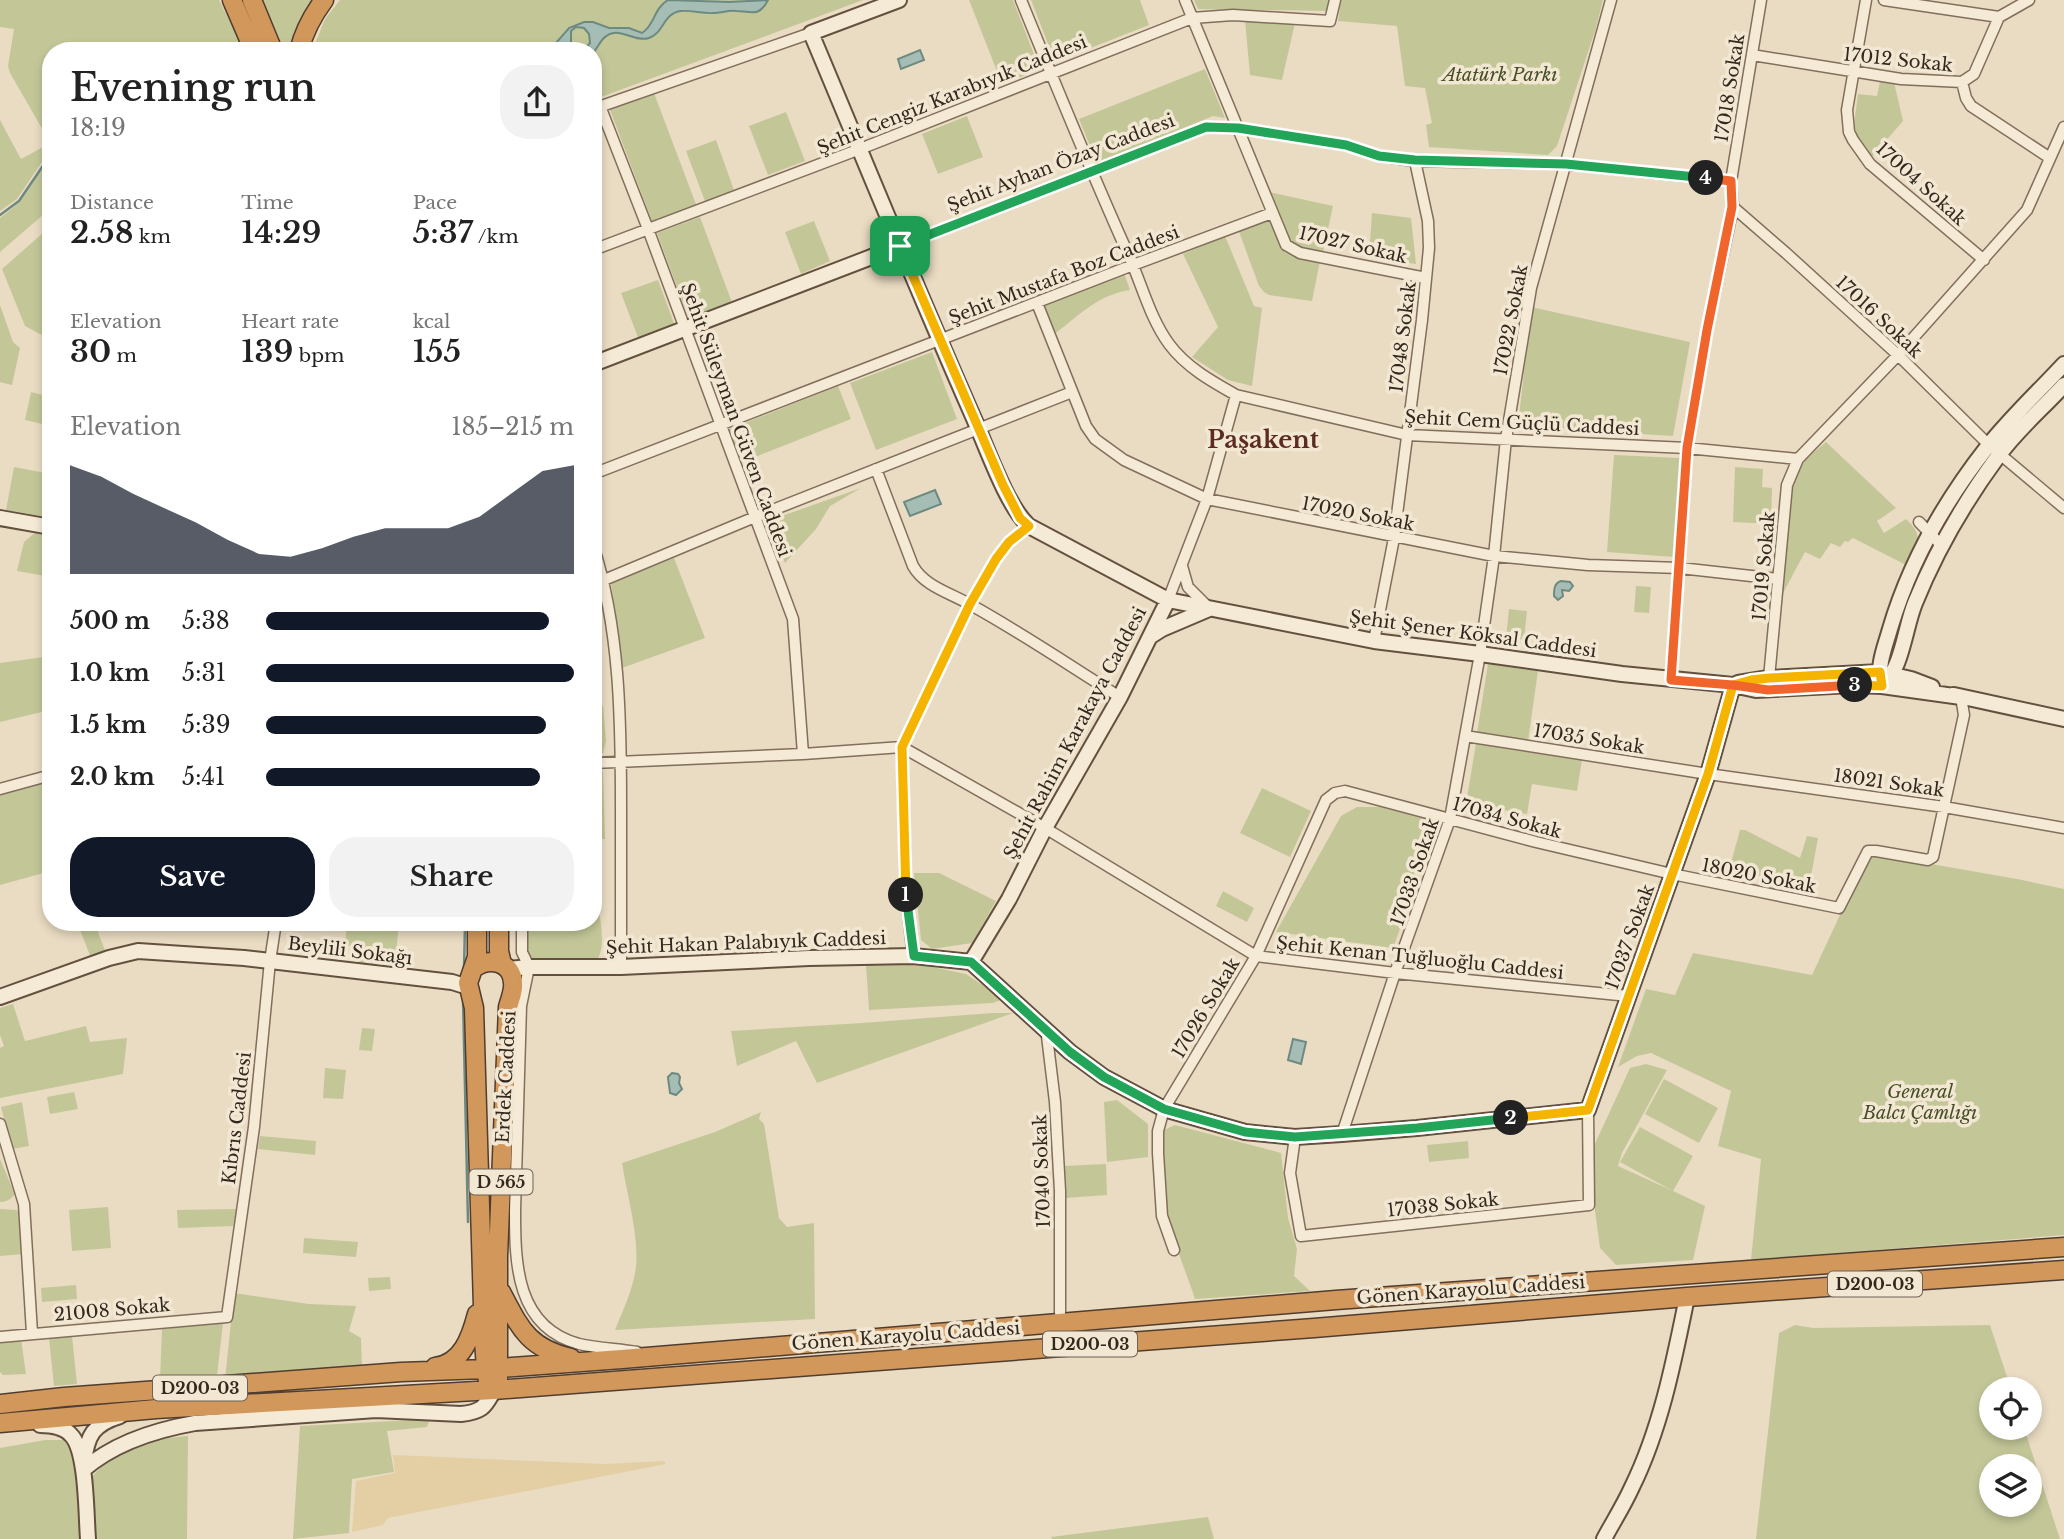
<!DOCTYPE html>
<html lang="en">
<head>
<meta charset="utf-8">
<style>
	body { margin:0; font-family:"Libre Baskerville",serif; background:#f2f2f2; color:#222; height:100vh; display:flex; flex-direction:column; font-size:26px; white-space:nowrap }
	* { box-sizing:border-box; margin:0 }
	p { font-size:23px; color:#767676 }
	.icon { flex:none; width:38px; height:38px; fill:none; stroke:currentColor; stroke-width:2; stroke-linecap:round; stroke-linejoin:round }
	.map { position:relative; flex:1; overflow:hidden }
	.sheet { position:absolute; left:42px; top:42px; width:560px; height:889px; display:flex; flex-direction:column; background:#fff; border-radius:28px; box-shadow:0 4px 10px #0003 }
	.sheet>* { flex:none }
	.buttons { position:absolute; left:1979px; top:1377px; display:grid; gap:14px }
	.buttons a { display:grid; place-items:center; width:63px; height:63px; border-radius:50%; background:#fff; box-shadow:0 4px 10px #0003; font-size:35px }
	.pin { position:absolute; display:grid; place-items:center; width:60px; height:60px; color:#fff; margin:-30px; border-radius:14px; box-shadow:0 4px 10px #0006 }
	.km { position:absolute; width:35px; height:35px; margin:-18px; border-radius:50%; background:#222; color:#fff; font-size:19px; line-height:35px; text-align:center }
	.round { display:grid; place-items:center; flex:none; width:74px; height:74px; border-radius:28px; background:#f2f2f2 }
	.head { display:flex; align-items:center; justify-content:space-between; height:119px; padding:0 28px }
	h1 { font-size:38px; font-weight:600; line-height:52px }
	.metrics { display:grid; grid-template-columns:repeat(3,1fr); gap:10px; height:119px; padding:7px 28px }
	.metrics div { display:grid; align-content:center }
	.metrics b { font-size:30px; font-weight:600 }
	.metrics small { font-size:19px; font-weight:400 }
	.metrics p { font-size:19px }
	.chart { height:196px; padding:14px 28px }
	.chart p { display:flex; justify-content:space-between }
	.chart svg { width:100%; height:126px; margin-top:7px; fill:#111827; opacity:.7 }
	.button { display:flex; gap:14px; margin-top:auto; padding:14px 28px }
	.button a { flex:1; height:80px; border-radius:28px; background:#111827; color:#fff; font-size:28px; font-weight:600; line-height:80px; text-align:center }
	.button a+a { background:#f2f2f2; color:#222 }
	ul { padding:0 28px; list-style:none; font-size:23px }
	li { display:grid; grid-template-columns:112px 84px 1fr; align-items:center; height:52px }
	li i { height:18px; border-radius:9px; background:#111827 }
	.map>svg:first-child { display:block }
	.green { fill:#c3c798; fill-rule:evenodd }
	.sand { fill:#e3cfa3 }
	.water { fill:#a5bdb5; stroke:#6d8a81; stroke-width:2; fill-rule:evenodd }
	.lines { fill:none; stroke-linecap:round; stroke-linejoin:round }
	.stream { stroke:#6d8a81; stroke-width:2.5 }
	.street-casing { stroke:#826e5c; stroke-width:13 }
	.secondary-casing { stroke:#64503f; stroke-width:18 }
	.highway-casing { stroke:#503d30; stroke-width:21 }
	.street { stroke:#f5ead6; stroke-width:10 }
	.secondary { stroke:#f5ead6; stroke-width:14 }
	.highway { stroke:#d2985b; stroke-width:18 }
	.split-1-casing { stroke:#fff; stroke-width:14 }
	.split-2-casing { stroke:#fff; stroke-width:14 }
	.split-3-casing { stroke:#fff; stroke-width:14 }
	.split-4-casing { stroke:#fff; stroke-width:14 }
	.split-5-casing { stroke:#fff; stroke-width:14 }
	.split-1 { stroke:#f5b400; stroke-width:9 }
	.split-2 { stroke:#22a559; stroke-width:9 }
	.split-3 { stroke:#f5b400; stroke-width:9 }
	.split-4 { stroke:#f0652b; stroke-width:9 }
	.split-5 { stroke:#22a559; stroke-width:9 }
	.labels { text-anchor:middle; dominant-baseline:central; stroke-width:7; stroke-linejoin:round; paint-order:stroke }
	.shield { fill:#f2e7d2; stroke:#6d6154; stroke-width:2 }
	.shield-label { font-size:16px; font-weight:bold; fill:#34281e }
	.street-label { font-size:18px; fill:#34281e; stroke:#f2e7d2 }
	.park-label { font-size:18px; font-style:italic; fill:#464e27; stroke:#f2e7d2 }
	.district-label { font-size:24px; font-weight:bold; fill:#5c2b22; stroke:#f2e7d2 }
</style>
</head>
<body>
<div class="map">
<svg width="2064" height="1539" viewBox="0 0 2064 1539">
	<rect width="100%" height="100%" fill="#eadcc3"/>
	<path class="green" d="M0 0H219L243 47 232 51H51V140L44 132 10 73 8 66 14 29 0 27Z
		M262 0H315L293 51H280Z
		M340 0H863L593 100V51H312L325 19Z
		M969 0H1013L1040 70 1002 84Z
		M1031 0H1140L1149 25 1055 62Z
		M1194 0H1330L1327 11 1198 9Z
		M1341 0H1603L1595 31 1557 146 1548 155 1429 147 1426 125 1432 123 1425 88 1405 86 1397 26 1338 21Z
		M1245 20 1295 23 1282 80 1250 75Z
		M1205 69 1225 118 1213 116 1097 163 1079 119Z
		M1880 81 1894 82 1903 121 1870 159C1850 129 1854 128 1858 94L1877 96Z
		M654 93 697 207 653 224 610 110Z
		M786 112 805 161 768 175 749 126Z
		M967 116 983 157 938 174 922 134Z
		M0 120 21 159 45 146 50 150 17 199 0 211Z
		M716 140 734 190 705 201 686 151Z
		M51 156V208L0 252V218L20 202Z
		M1269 192 1333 206 1323 252 1301 247 1287 238Z
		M1372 213 1411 218 1416 264 1369 257Z
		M700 217 733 305 690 322 657 233Z
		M1269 219 1285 253 1320 261 1312 301 1269 295 1264 292 1259 286 1238 229Z
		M814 221 830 261 801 274 785 232Z
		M44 232 51 233V340L25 326 2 269Z
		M1225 236 1254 306 1262 308 1252 386 1228 380 1192 357 1218 327 1183 254Z
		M1124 273 1130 290C1100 294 1079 315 1056 333L1043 304Z
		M658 280 675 326 639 340 621 293Z
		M0 305 13 342 20 348 12 385 0 382Z
		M1531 307 1690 342 1673 436 1518 426Z
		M932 352 957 419 876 450 850 383Z
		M838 386 851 419 740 463 727 430Z
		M31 392 51 397V426L25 420Z
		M1826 442 1896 508 1877 521 1884 533 1906 519C1926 538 1917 544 1908 566L1853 538 1848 542 1845 541 1840 547 1831 543 1820 559 1805 552 1782 595 1779 594C1783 559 1782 494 1802 465 1808 456 1818 449 1826 442Z
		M1614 455 1680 458 1674 557 1607 552Z
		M14 467 51 474V518L6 510Z
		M1735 467 1763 469 1762 487 1772 488 1771 524 1733 522Z
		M861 488 830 506 816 529 785 563 765 522Z
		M36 532 51 535V577L17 571 24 542Z
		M674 558 705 638 622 668 611 583Z
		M1636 586 1651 587 1649 613 1634 612Z
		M1509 609 1527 611 1524 640 1506 638Z
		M51 656V748L49 749 46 711 0 722V663Z
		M1488 664 1538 671 1528 741 1477 733Z
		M603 706 606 741 603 753 593 754V707Z
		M1476 743 1582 760 1577 791 1532 784 1527 814 1466 804Z
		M603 771 605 839H593V772Z
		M51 783V871L0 885V795L34 784Z
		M1262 788 1311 811 1290 857 1240 833Z
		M1357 807H1380L1441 817 1393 948 1276 932 1341 816Z
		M1740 830H1745L1800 858 1807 836 1818 838 1809 887 1729 870Z
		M1874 854 2017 879 2064 889V1235L1751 1260 1761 1159 1718 1146 1731 1091 1651 1053 1637 1056 1618 1067 1646 989 1675 995 1693 953 1812 975 1866 859Z
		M939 873 996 901 972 943 932 949 921 940 914 873Z
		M1223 891 1254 908 1247 922 1216 906Z
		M593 910H599C601 926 606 947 596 962L531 965 524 951V922H593Z
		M77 922H94L106 953 91 958Z
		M347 922H399L395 967 353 963 355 946 345 945Z
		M918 964 966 974 1003 999 993 1003 869 1010 866 965Z
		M13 1004 25 1041 86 1026 90 1042 127 1038 123 1074 0 1098V1048L4 1046 0 1035V1008Z
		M992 1013H1013L817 1083 796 1041 737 1066 731 1031 862 1023Z
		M362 1028 375 1029 372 1051 359 1050Z
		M1646 1064 1667 1070 1622 1153 1618 1166 1673 1191 1620 1162 1640 1127 1693 1156 1673 1191 1705 1206 1693 1260 1616 1265 1600 1248 1593 1196V1148L1630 1068Z
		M325 1068 346 1070 343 1099 323 1098Z
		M1664 1079 1718 1108 1699 1143 1645 1114Z
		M74 1092 78 1109 50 1114 47 1097Z
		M1117 1100 1148 1124V1157L1107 1162 1104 1102Z
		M22 1102 29 1146 12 1149 1 1107Z
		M761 1112 759 1119 764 1124 779 1218 787 1227 814 1223 815 1319 615 1330C623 1310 633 1290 636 1267 639 1235 627 1195 622 1163L715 1132Z
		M1175 1125 1281 1153 1288 1218 1297 1249 1294 1276 1310 1291 1195 1299C1187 1274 1175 1248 1170 1222 1164 1195 1161 1157 1164 1130Z
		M260 1136 316 1141 315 1155 258 1149Z
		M1468 1141 1469 1158 1429 1162 1427 1145Z
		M0 1159 15 1194C11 1199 7 1202 0 1202Z
		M1106 1164 1107 1195 1066 1198 1064 1166Z
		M108 1207 111 1248 72 1251 69 1210Z
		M0 1209 16 1210 22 1213 24 1254 0 1256Z
		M237 1209 233 1226 178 1228 177 1210Z
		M304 1238 358 1242 356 1257 303 1253Z
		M390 1277 391 1289 369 1291 368 1278Z
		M76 1285 77 1299 42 1302 41 1288Z
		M234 1293 309 1304 356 1306 349 1331 361 1338 362 1369 225 1379Z
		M223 1323 217 1376 160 1379 162 1329Z
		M1795 1325 1813 1328 1990 1325 2011 1389 1992 1390V1428H2024L2060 1539H1756L1779 1333ZM1992 1466H2030V1505H1992Z
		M72 1336 77 1384 54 1386 49 1338Z
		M21 1339 26 1374 3 1375 0 1372V1340Z
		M430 1419 427 1427 387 1431 394 1472 352 1479 349 1533 293 1539 300 1426Z
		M188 1436 187 1539H95L91 1478C114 1449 153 1438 188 1436Z
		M45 1440H66C82 1458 80 1514 82 1539H0V1448Z
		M1208 1517 1214 1539H1052L1051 1537Z"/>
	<path class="sand" d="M393 1455 605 1464 664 1461 666 1464 388 1518 383 1525 352 1532 356 1481 395 1473Z"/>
	<path class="water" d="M668 0 729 2 768 0C759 18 751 11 736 11 728 10 721 13 714 13 703 14 692 10 681 11 663 13 664 33 649 38 633 43 617 23 603 39 599 43 597 49 593 53V51H539L556 43 569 28 584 22H593L609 28H629L642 33C655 25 653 9 668 0ZM576 27 584 28 589 34 590 43 585 49 576 47 571 42V31Z
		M920 50 924 60 901 69 898 59Z
		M935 490 941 504 910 516 904 502Z
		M1561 581 1570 582 1573 586 1569 591 1562 590 1563 596 1558 600 1554 596C1554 590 1554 583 1561 581Z
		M1293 1039 1306 1042 1301 1064 1288 1060Z
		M672 1073 678 1074 680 1077 679 1083 682 1089 676 1095 670 1093C670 1092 668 1079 668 1077Z"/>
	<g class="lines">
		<path class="stream" d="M236 51 243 48
			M0 215 19 201 51 154
			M464 972 465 922
			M463 998 468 1222"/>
		<g class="street-casing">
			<path id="street" d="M1021 0C1056 86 1091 172 1129 256 1142 285 1150 318 1169 344 1186 367 1211 381 1236 395L1407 435 1687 448 1798 459
				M1185 0 1286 245 1300 253 1426 278
				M1866 0 1847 110 1849 132 1853 140 1870 164 1984 260
				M1884 0 1999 17 2029 0
				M1752 55 1901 79 1962 82
				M1962 82 1966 98 1971 106 2050 158
				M1962 82 1974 74 1999 17
				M600 106 648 229 793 619 803 754
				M593 109 811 33
				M1733 207 1786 253 1898 355 1989 445 2064 508
				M900 246 1206 127 1238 128 1346 145 1379 156 1415 161 1566 164 1731 181
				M593 250 860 149 1192 18 1233 15 1330 21 1335 0
				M1037 303 1086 426 1095 439 1124 460 1207 499 1494 556 1588 565 1680 568 1778 579
				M876 469 913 566C925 587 951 593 971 605 1022 633 1070 666 1120 697
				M593 474 1133 265 1272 213
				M1919 522 1941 545
				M593 545C620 629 621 719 621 806 621 860 621 913 621 967
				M1182 566 1188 587 1209 608
				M604 580 755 517 1072 392
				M1168 600 1207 499 1236 395
				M1374 641 1394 538 1422 320 1429 248 1428 221 1415 161
				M1769 678 1787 485 1798 459 1898 355 2027 210 2064 127
				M1671 680 1687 448 1707 330 1733 207 1731 181 1761 0
				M1465 736 1708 774 1944 807 2064 828
				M593 763 803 754 902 747 1045 828 1256 956 1395 973 1629 996
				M0 789 51 775
				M522 922V952L529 967 521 1006 515 1211C515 1264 516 1327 579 1344 598 1348 618 1349 637 1352
				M913 956 906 896 902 747 970 604 996 559 1009 542 1029 526
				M1046 1028 1055 1102 1060 1191V1313
				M0 1124 24 1204 32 1333
				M1342 1134 1395 973 1450 819 1480 654 1494 556 1506 439 1531 288 1611 0
				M1295 1137 1290 1173 1301 1236 1589 1205 1588 1110
				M1174 1250 1162 1216 1158 1153V1131L1164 1109 1256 956 1326 800 1335 793 1345 791 1536 842 1672 874 1839 908 1868 851H1876L1928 860 1933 857 1964 715 1961 697
				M0 1337 227 1317 254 1127 270 961 276 922"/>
		</g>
		<g class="secondary-casing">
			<path id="secondary" d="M899 0 811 33C864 159 916 287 971 412 985 442 1006 506 1029 526L1168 600 1374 641 1480 654 1622 674 1733 685 1756 690 1852 685 1882 686 1961 697
				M593 364 900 246
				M0 518 51 527
				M1151 636 1162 629 1209 609
				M1738 683 1769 678 1880 672 1911 679 1932 687
				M1882 686C1876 667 1885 647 1890 629 1910 561 1944 502 1988 446 2011 417 2039 391 2064 364
				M1882 686C1902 670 1905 627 1915 603 1936 551 1965 501 1999 455 2017 430 2043 408 2064 385
				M1954 695 2064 719
				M971 962 1009 899 1045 828 1120 697 1168 600
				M508 969 529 967H621L809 958 913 956 971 962 1070 1052 1104 1077 1164 1109 1245 1132 1295 1137 1342 1134 1417 1128 1588 1110 1708 774 1733 685
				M0 997 109 958 138 951 244 958 452 982 468 987
				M40 1425C51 1425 63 1426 71 1435 87 1451 86 1515 88 1539
				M84 1462C87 1436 93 1424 120 1416
				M83 1470C114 1443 155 1430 195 1423L376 1410 461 1414C489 1411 485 1402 499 1383
				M1604 1539C1613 1522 1624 1505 1632 1487 1661 1428 1674 1361 1687 1297"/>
		</g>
		<g class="highway-casing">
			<path id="highway" d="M232 0 254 51
				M252 0 273 51
				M299 51C304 31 312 16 324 0
				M477 922V957L468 983 474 1008 484 1340 486 1369 488 1381
				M499 922V951L502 964
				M474 968C489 957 512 961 513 983 514 991 510 999 508 1007L498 1257V1380
				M501 1292C520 1328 528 1348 571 1358
				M435 1367C462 1364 471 1337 477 1314
				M0 1404 64 1397 401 1372 486 1369 622 1359 1336 1300 2064 1247
				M0 1423 156 1409 494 1390 1314 1328 1687 1297 2064 1270"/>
		</g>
		<use href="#street" class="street"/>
		<use href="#secondary" class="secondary"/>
		<use href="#highway" class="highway"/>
	</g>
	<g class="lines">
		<g class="split-1-casing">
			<path id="split-1" d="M900 246 1003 485 1020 518 1029 526 1009 542 996 559 970 604 902 747 906 895"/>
		</g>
		<g class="split-2-casing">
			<path id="split-2" d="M906 895 914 956 971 962 1070 1052 1104 1077 1164 1109 1245 1132 1295 1137 1417 1128 1511 1118"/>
		</g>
		<g class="split-3-casing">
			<path id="split-3" d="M1511 1118 1588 1110 1708 774 1733 685 1751 680 1769 678 1880 672 1882 686 1855 685"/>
		</g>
		<g class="split-4-casing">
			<path id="split-4" d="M1706 178 1731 181 1732 207 1707 330 1687 448 1671 680 1733 685 1768 690 1855 685"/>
		</g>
		<g class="split-5-casing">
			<path id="split-5" d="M900 246 1206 127 1238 128 1346 145 1379 156 1415 160 1566 164 1706 178"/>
		</g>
		<use href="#split-1" class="split-1"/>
		<use href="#split-2" class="split-2"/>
		<use href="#split-3" class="split-3"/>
		<use href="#split-4" class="split-4"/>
		<use href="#split-5" class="split-5"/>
	</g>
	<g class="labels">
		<g class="shield">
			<rect x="469.5" y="1169.5" width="63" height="25" rx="5"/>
			<rect x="1828" y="1271.5" width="94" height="25" rx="5"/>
			<rect x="1043" y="1331.5" width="94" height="25" rx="5"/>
			<rect x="153" y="1375.5" width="94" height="25" rx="5"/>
		</g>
		<g class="shield-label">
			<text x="501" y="1182">D 565</text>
			<text x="1875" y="1284">D200-03</text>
			<text x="1090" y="1344">D200-03</text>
			<text x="200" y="1388">D200-03</text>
		</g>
		<g class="street-label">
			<text transform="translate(1898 60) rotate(6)">17012 Sokak</text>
			<text transform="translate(1730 88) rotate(-81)">17018 Sokak</text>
			<text transform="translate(952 95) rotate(-22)">Şehit Cengiz Karabıyık Caddesi</text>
			<text transform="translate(1061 163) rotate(-21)">Şehit Ayhan Özay Caddesi</text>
			<text transform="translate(1921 184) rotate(42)">17004 Sokak</text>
			<text transform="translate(1353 245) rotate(13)">17027 Sokak</text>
			<text transform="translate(1064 275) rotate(-21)">Şehit Mustafa Boz Caddesi</text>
			<text transform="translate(1879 317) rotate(43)">17016 Sokak</text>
			<text transform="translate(1511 320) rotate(-79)">17022 Sokak</text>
			<text transform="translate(1403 337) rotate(-83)">17048 Sokak</text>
			<text transform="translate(736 420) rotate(70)">Şehit Süleyman Güven Caddesi</text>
			<text transform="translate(1522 423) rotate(3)">Şehit Cem Güçlü Caddesi</text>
			<text transform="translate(1358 514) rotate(11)">17020 Sokak</text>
			<text transform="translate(1764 566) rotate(-85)">17019 Sokak</text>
			<text transform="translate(1473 634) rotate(8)">Şehit Şener Köksal Caddesi</text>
			<text transform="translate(1075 733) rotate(-62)">Şehit Rahim Karakaya Caddesi</text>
			<text transform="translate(1589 739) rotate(9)">17035 Sokak</text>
			<text transform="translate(1889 783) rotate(8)">18021 Sokak</text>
			<text transform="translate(1507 818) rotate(15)">17034 Sokak</text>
			<text transform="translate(1415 872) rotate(-71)">17033 Sokak</text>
			<text transform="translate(1759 876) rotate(11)">18020 Sokak</text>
			<text transform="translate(1630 937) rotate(-70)">17037 Sokak</text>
			<text transform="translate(746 943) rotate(-2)">Şehit Hakan Palabıyık Caddesi</text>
			<text transform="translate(350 951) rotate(7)">Beylili Sokağı</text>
			<text transform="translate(1420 958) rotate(6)">Şehit Kenan Tuğluoğlu Caddesi</text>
			<text transform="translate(1206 1008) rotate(-59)">17026 Sokak</text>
			<text transform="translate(506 1077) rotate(-87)">Erdek Caddesi</text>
			<text transform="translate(237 1118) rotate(-83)">Kıbrıs Caddesi</text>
			<text transform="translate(1042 1171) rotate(-92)">17040 Sokak</text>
			<text transform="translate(1443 1205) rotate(-6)">17038 Sokak</text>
			<text transform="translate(1471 1290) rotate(-4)">Gönen Karayolu Caddesi</text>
			<text transform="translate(112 1310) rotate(-5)">21008 Sokak</text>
			<text transform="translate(906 1336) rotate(-4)">Gönen Karayolu Caddesi</text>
		</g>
		<g class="park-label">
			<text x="1500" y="75">Atatürk Parkı</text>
			<text x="1920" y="1092">General<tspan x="1920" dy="21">Balcı Çamlığı</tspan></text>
		</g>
		<g class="district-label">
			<text x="1263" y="439">Paşakent</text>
		</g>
	</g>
</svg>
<div class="buttons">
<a><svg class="icon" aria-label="locate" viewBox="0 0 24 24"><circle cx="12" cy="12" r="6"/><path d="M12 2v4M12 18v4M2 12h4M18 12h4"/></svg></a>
<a><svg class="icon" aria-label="layers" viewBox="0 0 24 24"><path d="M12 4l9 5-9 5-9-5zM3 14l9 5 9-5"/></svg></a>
</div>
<div class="pin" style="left:900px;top:246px;background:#1e9e55"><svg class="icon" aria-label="arrive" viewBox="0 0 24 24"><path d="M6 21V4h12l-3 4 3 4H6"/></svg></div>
<b class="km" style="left:906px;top:895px">1</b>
<b class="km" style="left:1511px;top:1118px">2</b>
<b class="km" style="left:1855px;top:685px">3</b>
<b class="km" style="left:1706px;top:178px">4</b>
<section class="sheet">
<div class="head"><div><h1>Evening run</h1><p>18:19</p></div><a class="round"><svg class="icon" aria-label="share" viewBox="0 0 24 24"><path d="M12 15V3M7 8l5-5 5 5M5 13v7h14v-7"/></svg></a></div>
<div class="metrics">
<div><p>Distance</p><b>2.58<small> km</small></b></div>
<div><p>Time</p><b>14:29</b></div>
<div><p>Pace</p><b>5:37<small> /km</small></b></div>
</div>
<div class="metrics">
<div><p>Elevation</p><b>30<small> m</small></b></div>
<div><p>Heart rate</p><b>139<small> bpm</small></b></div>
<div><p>kcal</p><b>155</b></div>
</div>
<div class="chart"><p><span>Elevation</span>185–215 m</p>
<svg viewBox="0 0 160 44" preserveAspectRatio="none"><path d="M0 44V6L10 10L20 16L30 21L40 26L50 32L60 37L70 38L80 35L90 31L100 28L110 28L120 28L130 24L140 16L150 8L160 6V44z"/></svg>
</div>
<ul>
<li><b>500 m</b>5:38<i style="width:92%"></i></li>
<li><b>1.0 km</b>5:31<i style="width:100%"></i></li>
<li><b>1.5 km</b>5:39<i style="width:91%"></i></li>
<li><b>2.0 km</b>5:41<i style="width:89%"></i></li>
</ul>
<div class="button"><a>Save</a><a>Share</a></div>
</section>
</div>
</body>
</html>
